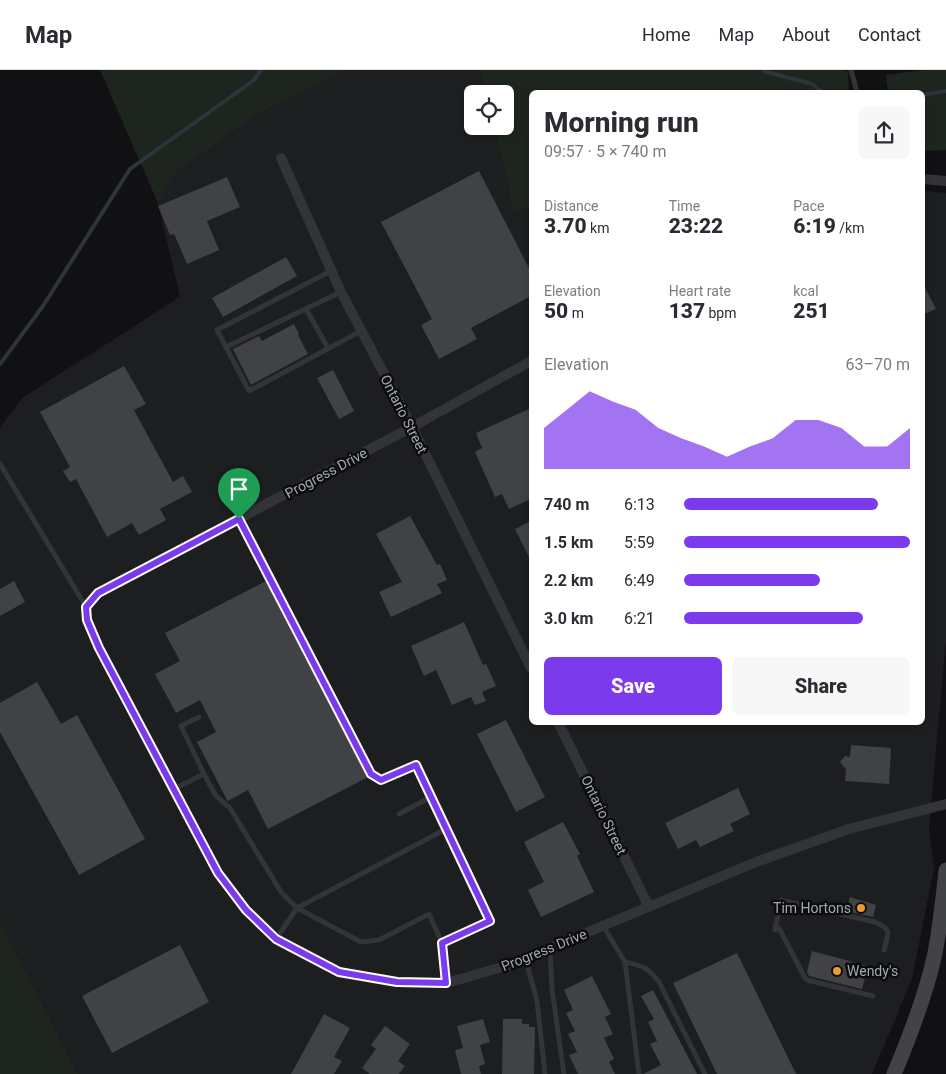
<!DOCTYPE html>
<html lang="en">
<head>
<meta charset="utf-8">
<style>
	body { margin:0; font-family:Roboto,sans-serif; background:#f7f7f7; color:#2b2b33; height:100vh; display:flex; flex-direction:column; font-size:19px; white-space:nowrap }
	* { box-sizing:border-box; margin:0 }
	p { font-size:16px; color:#7c7c81 }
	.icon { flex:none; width:28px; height:28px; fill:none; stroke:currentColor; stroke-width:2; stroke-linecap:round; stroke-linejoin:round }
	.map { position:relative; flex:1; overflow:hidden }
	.side { position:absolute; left:529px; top:20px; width:396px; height:635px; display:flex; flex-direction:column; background:#fff; border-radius:8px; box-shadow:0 2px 8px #0003 }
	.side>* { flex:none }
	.buttons { position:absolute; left:464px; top:15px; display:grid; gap:10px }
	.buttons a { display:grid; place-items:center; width:50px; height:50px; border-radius:8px; background:#fff; box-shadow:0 2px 8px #0003; font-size:25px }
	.pin { position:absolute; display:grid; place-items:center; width:42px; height:42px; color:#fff; margin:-51px -21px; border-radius:50% 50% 50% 0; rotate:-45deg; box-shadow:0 0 5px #0007 }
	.pin .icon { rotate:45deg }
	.round { display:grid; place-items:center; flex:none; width:52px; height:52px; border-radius:8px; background:#f7f7f7 }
	.summary { display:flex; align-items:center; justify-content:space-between; height:85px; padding:0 15px }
	h1 { font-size:28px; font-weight:800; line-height:38px }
	.figures { display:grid; grid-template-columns:repeat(3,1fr); gap:8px; height:85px; padding:5px 15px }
	.figures div { display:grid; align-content:center }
	.figures b { font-size:21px; font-weight:800 }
	.figures small { font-size:14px; font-weight:400 }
	.figures p { font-size:14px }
	.chart { height:140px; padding:10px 15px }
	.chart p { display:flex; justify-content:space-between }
	.chart svg { width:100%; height:90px; margin-top:5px; fill:#7c3aed; opacity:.7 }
	.action { display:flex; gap:10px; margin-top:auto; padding:10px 15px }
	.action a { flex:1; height:58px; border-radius:8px; background:#7c3aed; color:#fff; font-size:20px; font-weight:800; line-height:58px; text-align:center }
	.action a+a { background:#f7f7f7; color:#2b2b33 }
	ul { padding:0 15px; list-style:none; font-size:16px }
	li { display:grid; grid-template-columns:80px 60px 1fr; align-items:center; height:38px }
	li i { height:12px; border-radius:6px; background:#7c3aed }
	header { display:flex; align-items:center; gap:30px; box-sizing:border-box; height:70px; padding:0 25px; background:#fff; border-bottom:1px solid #e1e1e2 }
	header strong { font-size:24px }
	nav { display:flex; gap:28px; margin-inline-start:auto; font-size:18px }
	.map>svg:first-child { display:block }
	.built { fill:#1d1e20 }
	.green { fill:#1e251e }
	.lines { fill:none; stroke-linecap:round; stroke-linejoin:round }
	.stream { stroke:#2b353b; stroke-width:4 }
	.building { fill:#404246 }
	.lane { stroke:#323438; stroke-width:5 }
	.street { stroke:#323438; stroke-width:10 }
	.secondary { stroke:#414347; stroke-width:15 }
	.route-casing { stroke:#fff; stroke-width:10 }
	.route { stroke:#7c3aed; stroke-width:6 }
	.poi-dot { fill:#eb9b32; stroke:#0c0c0e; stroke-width:2 }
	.labels { text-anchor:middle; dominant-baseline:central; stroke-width:5; stroke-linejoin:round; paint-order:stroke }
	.street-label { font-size:14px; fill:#a3a9b3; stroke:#0c0c0e }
	.poi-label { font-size:14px; fill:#a3a9b3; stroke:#0c0c0e; text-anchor:end }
</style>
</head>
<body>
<header>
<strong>Map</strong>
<nav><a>Home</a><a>Map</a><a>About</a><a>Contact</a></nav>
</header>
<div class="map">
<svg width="946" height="1004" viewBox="0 0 946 1004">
	<rect width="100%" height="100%" fill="#111113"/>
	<path class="built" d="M344 0H480L486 24H472V56H494L514 143 531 137V652H922L923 121 946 123V569L929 759 934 798 912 909 872 1004H78L0 851V358L22 328 180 227 158 133 175 101 263 41Z"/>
	<path class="green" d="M100 0H344L263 41 176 101 158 133Z
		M480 0H843L848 2 849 22H531V137L514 143 494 56H505V24H486Z
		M924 0H946V80L923 81 922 22H888L886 5Z
		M0 851 78 1004H0Z"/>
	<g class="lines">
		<path class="stream" d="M764 0 767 2 812 14 822 22
			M922 25 946 21
			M0 294 43 236 130 99 254 10 261 0"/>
	</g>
	<path class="building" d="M479 101 531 202V226L471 258 477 269 439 289 421 255 432 249 381 152Z
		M227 107 240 137 207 151 219 180 187 194 174 164 170 165 158 136Z
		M286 187 297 206 223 247 212 228Z
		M922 212 936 239 922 245Z
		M294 254 299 264 298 265 308 284 251 315 233 279 259 266 262 271Z
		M124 296 146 334 134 340 173 412 183 406 192 422 160 439 166 450 139 465 132 453 107 467 76 409 70 412 63 401 70 397 40 342Z
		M333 300 354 341 339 349 317 308Z
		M531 338V429L509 439 502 424 495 427 475 382 482 378 476 363Z
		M410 446 437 495 440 494 447 510 437 514 442 523 391 547 379 522 402 512 376 464Z
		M531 451V491L515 459Z
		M14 511 25 532 0 546V519Z
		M266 511 368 707 268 759 248 720 228 731 227 730 197 672 216 662 200 630 176 643 155 604 180 591 165 563Z
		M464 552 483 595 486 594 496 616 482 622 486 631 475 635 471 627 452 635 436 600 424 606 411 576Z
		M37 612 61 654 77 645 145 769 79 805 0 662V633Z
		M506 650 545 727 516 742 477 664Z
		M851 675 891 678 889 714 845 711 846 699 840 692 845 686 850 687Z
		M738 718 750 744 730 754 734 761 700 777 696 770 678 779 665 753Z
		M563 752 580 784 577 786 594 822 541 847 528 820 544 812 524 772Z
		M850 827 876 835 873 847 846 841Z
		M180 875 209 932 112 983 82 926Z
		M812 881 868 896 862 919 809 906 807 902Z
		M737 883 796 1004H717L673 913Z
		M592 906 611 944 605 947 613 964 604 968 614 989 609 992 615 1004H578L569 985 577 982 568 964 575 961 566 943 573 940 564 920Z
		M653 920 697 1004H643L661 995 650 974 657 971 648 952 654 949 641 926Z
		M324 944 350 958 334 987 342 991 334 1004H291Z
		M483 949 490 972 480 975 485 994 479 996 481 1004H461L455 980 463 978 457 956Z
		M503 949H522V954H529V957H535L534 1004H502Z
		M385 956 410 974 398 991 405 996 399 1004H370L362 998 376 979 371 975Z"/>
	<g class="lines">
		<path class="lane" d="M851 0 857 22
			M331 201 217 260 249 321 361 261
			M306 239 328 278
			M226 277 341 222
			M0 394 86 537
			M239 449 371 704 381 711 416 695 446 759
			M199 647 181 656 204 704
			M174 719 204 704 216 726 230 738 281 822 297 838 446 759 491 851 442 873 429 844 379 870 361 872 297 838 276 869
			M399 744 431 727
			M603 856 625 892 639 1004
			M779 858 805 908 807 910 873 926
			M775 860 780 833 781 830 785 831 875 852C893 860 888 863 884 880
			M442 873 447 913
			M550 879 552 919 564 1004
			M526 890 537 931 545 1004
			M625 892C643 896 648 897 659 912L705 1004"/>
		<path class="street" d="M281 88 341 222 412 357 531 598
			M922 109 946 111
			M531 291 412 357 98 523 86 537 87 550 99 578 218 803 246 840 276 869 339 902 397 912 447 913 526 890 550 878 756 792 849 759 946 734
			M558 652 649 837"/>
		<path class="secondary" d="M894 1004C910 966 925 927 934 888 940 859 943 829 946 800"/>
	</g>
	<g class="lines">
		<g class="route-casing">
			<path id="route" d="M239 449 371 704 381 710 416 695 490 851 442 873 446 913 397 912 339 902 276 869 246 840 218 803 99 578 87 550 86 537 98 523Z"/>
		</g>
		<use href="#route" class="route"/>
	</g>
	<g class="poi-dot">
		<circle cx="861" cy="838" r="5"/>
		<circle cx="837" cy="901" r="5"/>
	</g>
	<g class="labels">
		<g class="street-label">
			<text transform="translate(404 344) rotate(63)">Ontario Street</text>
			<text transform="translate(326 403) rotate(-28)">Progress Drive</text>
			<text transform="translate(604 745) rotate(64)">Ontario Street</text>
			<text transform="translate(544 880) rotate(-22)">Progress Drive</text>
		</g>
		<g class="poi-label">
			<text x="851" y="838">Tim Hortons</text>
			<text x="847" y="901" text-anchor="start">Wendy's</text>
		</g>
	</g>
</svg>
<div class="buttons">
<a><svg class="icon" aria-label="locate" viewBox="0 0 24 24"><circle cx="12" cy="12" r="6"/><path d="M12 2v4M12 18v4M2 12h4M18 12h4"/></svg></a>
</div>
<div class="pin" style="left:239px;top:449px;background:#1e9e55"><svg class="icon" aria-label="arrive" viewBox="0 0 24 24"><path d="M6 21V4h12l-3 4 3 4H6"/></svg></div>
<section class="side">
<div class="summary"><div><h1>Morning run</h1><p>09:57 · 5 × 740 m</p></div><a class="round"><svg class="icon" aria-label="share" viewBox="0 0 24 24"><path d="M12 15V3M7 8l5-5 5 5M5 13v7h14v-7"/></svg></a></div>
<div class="figures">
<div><p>Distance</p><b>3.70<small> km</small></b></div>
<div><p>Time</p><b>23:22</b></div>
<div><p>Pace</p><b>6:19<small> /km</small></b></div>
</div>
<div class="figures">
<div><p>Elevation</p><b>50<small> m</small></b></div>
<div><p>Heart rate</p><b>137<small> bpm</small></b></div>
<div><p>kcal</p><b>251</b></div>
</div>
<div class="chart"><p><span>Elevation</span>63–70 m</p>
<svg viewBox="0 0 160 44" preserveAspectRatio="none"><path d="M0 44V24L10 15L20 6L30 11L40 15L50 24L60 29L70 33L80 38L90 33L100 29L110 20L120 20L130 24L140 33L150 33L160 24V44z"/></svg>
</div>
<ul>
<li><b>740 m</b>6:13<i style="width:86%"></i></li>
<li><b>1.5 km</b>5:59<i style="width:100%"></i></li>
<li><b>2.2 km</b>6:49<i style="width:60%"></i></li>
<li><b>3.0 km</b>6:21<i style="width:79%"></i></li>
</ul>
<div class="action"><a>Save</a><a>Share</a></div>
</section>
</div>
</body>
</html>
